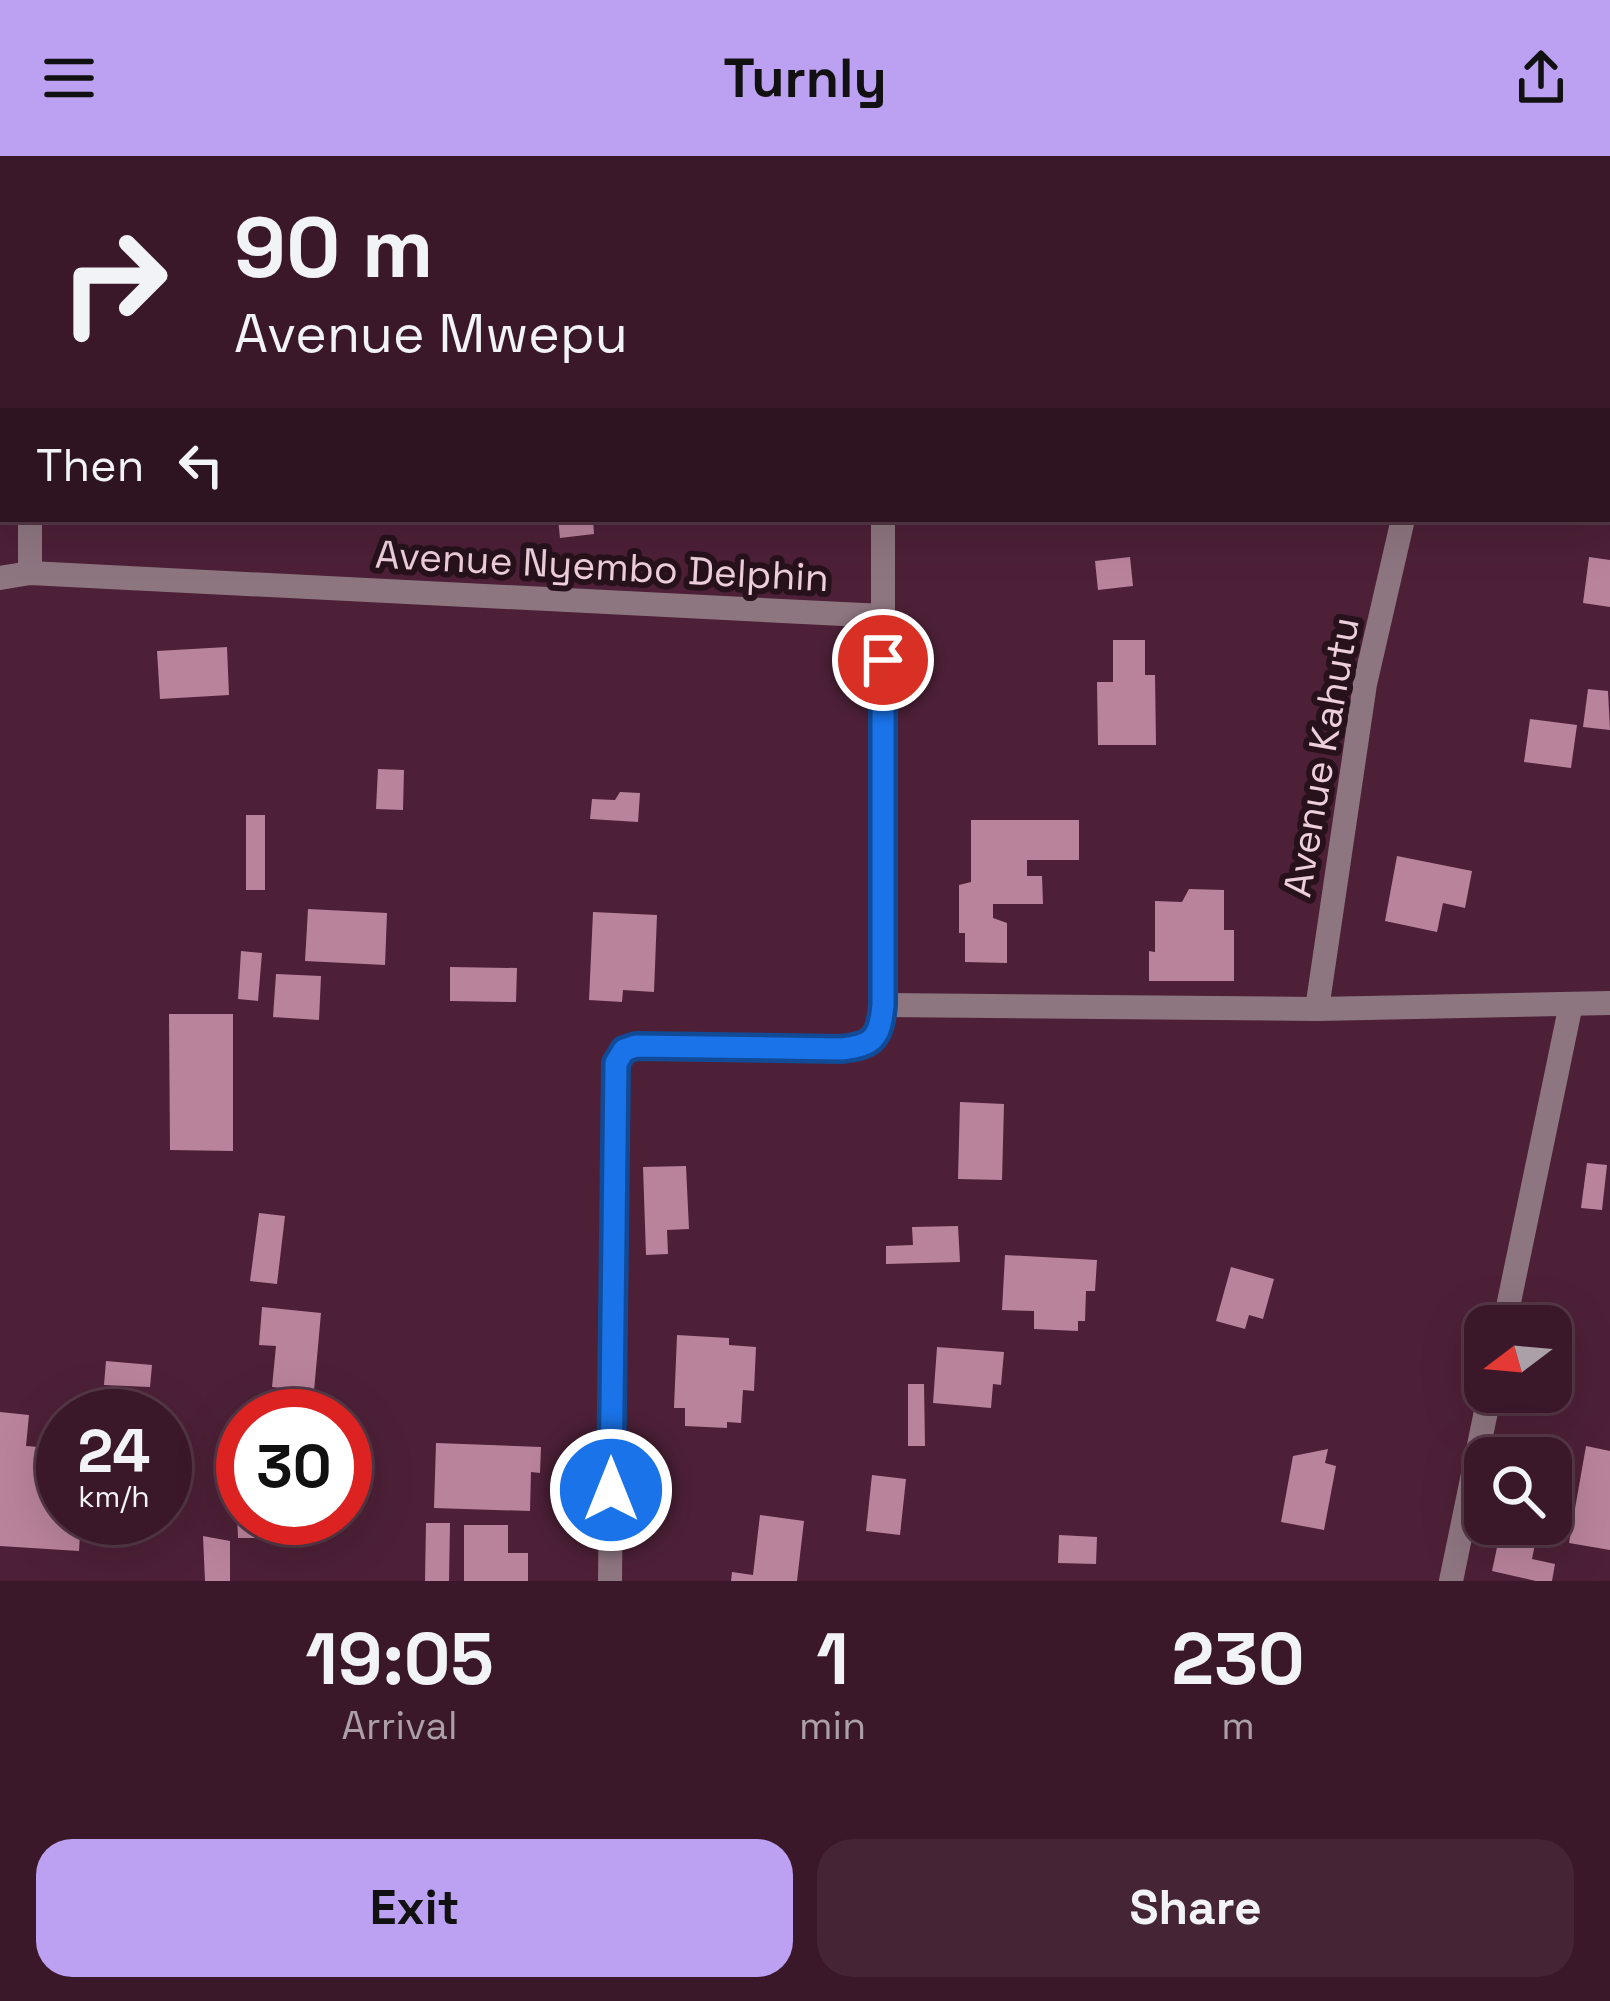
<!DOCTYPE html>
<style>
body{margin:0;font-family:"Space Grotesk",sans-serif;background:#452535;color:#f1f3f6;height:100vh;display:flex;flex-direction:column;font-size:45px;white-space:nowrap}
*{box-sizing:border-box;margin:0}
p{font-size:39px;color:#aba0a8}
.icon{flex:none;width:66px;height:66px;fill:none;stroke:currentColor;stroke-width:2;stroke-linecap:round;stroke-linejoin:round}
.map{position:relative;height:1425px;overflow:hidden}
.details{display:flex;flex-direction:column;background:#3a1829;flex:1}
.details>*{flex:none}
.guide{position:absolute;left:0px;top:0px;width:1611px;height:366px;box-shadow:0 12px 48px #0002,0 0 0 3px #543746;background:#3a1829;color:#f1f3f6;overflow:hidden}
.needle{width:78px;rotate:254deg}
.controls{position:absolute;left:1464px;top:1149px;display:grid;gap:24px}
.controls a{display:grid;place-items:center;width:108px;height:108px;border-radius:24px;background:#3a1829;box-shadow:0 12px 48px #0002,0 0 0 3px #543746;font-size:60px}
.speed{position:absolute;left:36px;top:1233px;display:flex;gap:24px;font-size:60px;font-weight:700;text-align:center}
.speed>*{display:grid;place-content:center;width:156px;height:156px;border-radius:50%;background:#3a1829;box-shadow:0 12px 48px #0002,0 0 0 3px #543746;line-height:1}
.speed small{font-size:30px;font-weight:400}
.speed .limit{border:18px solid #d22;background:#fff;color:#111}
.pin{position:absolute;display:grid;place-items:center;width:102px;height:102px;color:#fff;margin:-51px;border:6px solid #fff;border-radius:50%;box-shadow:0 3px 12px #0007}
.me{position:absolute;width:132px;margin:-66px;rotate:0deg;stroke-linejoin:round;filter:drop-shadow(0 0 9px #0008)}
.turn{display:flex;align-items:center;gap:42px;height:252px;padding:0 36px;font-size:54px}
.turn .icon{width:156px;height:156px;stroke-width:2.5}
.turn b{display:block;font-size:84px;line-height:102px}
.then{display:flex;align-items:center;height:114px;padding:0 36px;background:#0003;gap:24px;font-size:45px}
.eta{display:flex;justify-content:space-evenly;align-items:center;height:204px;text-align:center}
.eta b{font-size:72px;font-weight:800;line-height:84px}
.action{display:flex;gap:24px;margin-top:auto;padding:24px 36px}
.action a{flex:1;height:138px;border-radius:36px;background:#bca0f2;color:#111;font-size:48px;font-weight:800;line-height:138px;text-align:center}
.action a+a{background:#452535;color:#f1f3f6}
header{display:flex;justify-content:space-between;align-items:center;height:156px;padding:0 36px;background:#bca0f2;color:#111;font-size:54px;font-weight:800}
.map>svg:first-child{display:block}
</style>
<header><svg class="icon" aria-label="menu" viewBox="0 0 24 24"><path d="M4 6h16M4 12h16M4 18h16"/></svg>Turnly<svg class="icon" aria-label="share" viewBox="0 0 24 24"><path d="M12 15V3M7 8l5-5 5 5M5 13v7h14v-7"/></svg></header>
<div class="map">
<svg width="1610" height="1425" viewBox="0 0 1610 1425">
<rect width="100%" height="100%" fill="#4d2037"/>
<g fill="#b9839b">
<path d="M558,363h35l1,15 -34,4z"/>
<path d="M1130,401l3,29 -35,4 -3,-29z"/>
<path d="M1589,401l21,3v47l-27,-4z"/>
<path d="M1113,484h32v35h10l1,70h-58l-1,-63h16z"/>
<path d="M227,491l2,48 -69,4 -3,-48z"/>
<path d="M1588,533l20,2 2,39 -27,-3z"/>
<path d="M1530,563l47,6 -6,43 -47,-6z"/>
<path d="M378,613l26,1 -1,40 -27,-1z"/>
<path d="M620,636l20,1 -2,29 -48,-3 2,-20 23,1z"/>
<rect x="246" y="659" width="19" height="75"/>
<path d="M971,664h108v40h-52v16h15l1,28h-50v14l14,5v40l-42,-1v-29h-6v-48l12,-3z"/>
<path d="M1397,700l75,15 -7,37 -22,-5 -6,29 -52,-11z"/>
<path d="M1189,733l35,1v40h10v51h-85v-30l6,1v-51l27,1z"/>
<path d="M308,753l79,4 -2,52 -80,-4z"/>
<path d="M593,756l64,3 -3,77 -31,-2 -1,12 -33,-2z"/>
<path d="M241,795l21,2 -4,48 -20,-2z"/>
<path d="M450,811l67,1 -1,34 -66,-1z"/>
<path d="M276,818l45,2 -2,44 -46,-3z"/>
<path d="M169,858h64v137l-63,-1z"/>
<path d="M960,946l44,2 -2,76 -44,-1z"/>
<path d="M1587,1007l20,2 -5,45 -21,-2z"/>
<path d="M686,1010l3,63 -22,1 1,24 -22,1 -3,-88z"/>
<path d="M259,1057l26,3 -8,68 -27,-3z"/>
<path d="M958,1070l2,36 -74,2v-18l27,-1 -1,-18z"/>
<path d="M1005,1099l92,5 -2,31h-9l-1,30h-7v10l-44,-2v-18l-32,-1z"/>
<path d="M1231,1111l43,12 -11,40 -14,-4 -4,14 -29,-8z"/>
<path d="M262,1151l59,6 -7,78 -42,-4 4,-41 -17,-1z"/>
<path d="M677,1179l52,3v7l27,2 -2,44 -11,-1 -2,33 -14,-1v6l-42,-2v-18h-11z"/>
<path d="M937,1191l67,5 -3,33 -8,-1 -2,24 -58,-5z"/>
<path d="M106,1205l46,4 -2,22 -46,-2z"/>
<path d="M908,1228h16l1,62h-17z"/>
<path d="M0,1256l29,3 -3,31 13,1 8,-14 8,-2 8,-12v99h18l-2,33 -79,-5z"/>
<path d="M436,1287l105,4 -1,26 -9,-1 -1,39 -96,-3z"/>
<path d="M1586,1290l24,5v99l-41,-7z"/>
<path d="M1328,1293l-3,14 11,3 -12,64 -43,-8 12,-66z"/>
<path d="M235,1303l8,1v58h15l1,20h-21z"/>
<path d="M872,1319l34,4 -6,56 -34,-4z"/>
<path d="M760,1359l44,6 -7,60h-66l1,-9 21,3z"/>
<path d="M426,1367h24l-1,58h-24z"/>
<path d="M1502,1368h37l-7,35 23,5 -3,17h-16l-44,-10z"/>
<path d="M464,1369h44v28h20v28h-64z"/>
<path d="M1059,1379l38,2 -1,27 -38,-1z"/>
<path d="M203,1380l27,5v40h-25z"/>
</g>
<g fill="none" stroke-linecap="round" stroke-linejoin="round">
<g stroke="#8e7680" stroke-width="24">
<path d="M32,3v-3"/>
<path d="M885,3l1,-3"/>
<path d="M1495,3l1,-3"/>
<path d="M1608,356h2"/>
<path d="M30,417v-54"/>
<path d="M0,422l30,-5 853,43"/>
<path d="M883,849l434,4 293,-6"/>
<path d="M1317,853l48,-325 38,-165"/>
<path d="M1504,1170l67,-322"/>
<path d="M610,1425l5,-518 9,-13 12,-4 205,3c33,-3 39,-12 42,-44v-486"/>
<path d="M1451,1425l39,-189"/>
</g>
</g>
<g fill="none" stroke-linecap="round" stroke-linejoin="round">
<defs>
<path id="route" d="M611,1334l5,-427 8,-13 12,-4 205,3c33,-3 39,-12 42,-44v-345"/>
</defs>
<use href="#route" stroke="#114b97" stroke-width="30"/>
<use href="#route" stroke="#1a73e8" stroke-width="21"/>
</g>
<g text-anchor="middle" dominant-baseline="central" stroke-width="12" stroke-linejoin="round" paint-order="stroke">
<g font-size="39" fill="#edcfdb" stroke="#27121c">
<text transform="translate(602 410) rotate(3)">Avenue Nyembo Delphin</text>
<text transform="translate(1321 601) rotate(-80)">Avenue Kahutu</text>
</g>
</g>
</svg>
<div class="controls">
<a><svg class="needle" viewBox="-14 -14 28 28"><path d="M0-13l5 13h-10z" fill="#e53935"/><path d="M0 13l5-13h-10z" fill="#aba0a8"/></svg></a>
<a><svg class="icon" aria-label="search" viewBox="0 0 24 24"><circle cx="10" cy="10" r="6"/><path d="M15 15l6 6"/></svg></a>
</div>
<div class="speed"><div>24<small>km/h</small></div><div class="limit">30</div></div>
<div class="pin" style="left:883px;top:504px;background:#d93025"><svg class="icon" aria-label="arrive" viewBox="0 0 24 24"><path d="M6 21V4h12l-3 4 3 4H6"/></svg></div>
<svg class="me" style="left:611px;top:1334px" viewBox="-20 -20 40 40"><circle r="17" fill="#1a73e8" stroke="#fff" stroke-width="3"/><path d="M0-11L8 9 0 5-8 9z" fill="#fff"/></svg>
<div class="guide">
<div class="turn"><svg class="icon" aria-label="right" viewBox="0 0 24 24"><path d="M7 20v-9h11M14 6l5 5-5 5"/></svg><div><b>90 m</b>Avenue Mwepu</div></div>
<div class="then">Then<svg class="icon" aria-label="left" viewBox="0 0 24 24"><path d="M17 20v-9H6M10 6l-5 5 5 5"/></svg></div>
</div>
</div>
<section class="details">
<div class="eta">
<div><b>19:05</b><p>Arrival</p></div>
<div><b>1</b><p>min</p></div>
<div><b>230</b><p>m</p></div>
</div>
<div class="action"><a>Exit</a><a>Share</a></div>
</section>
